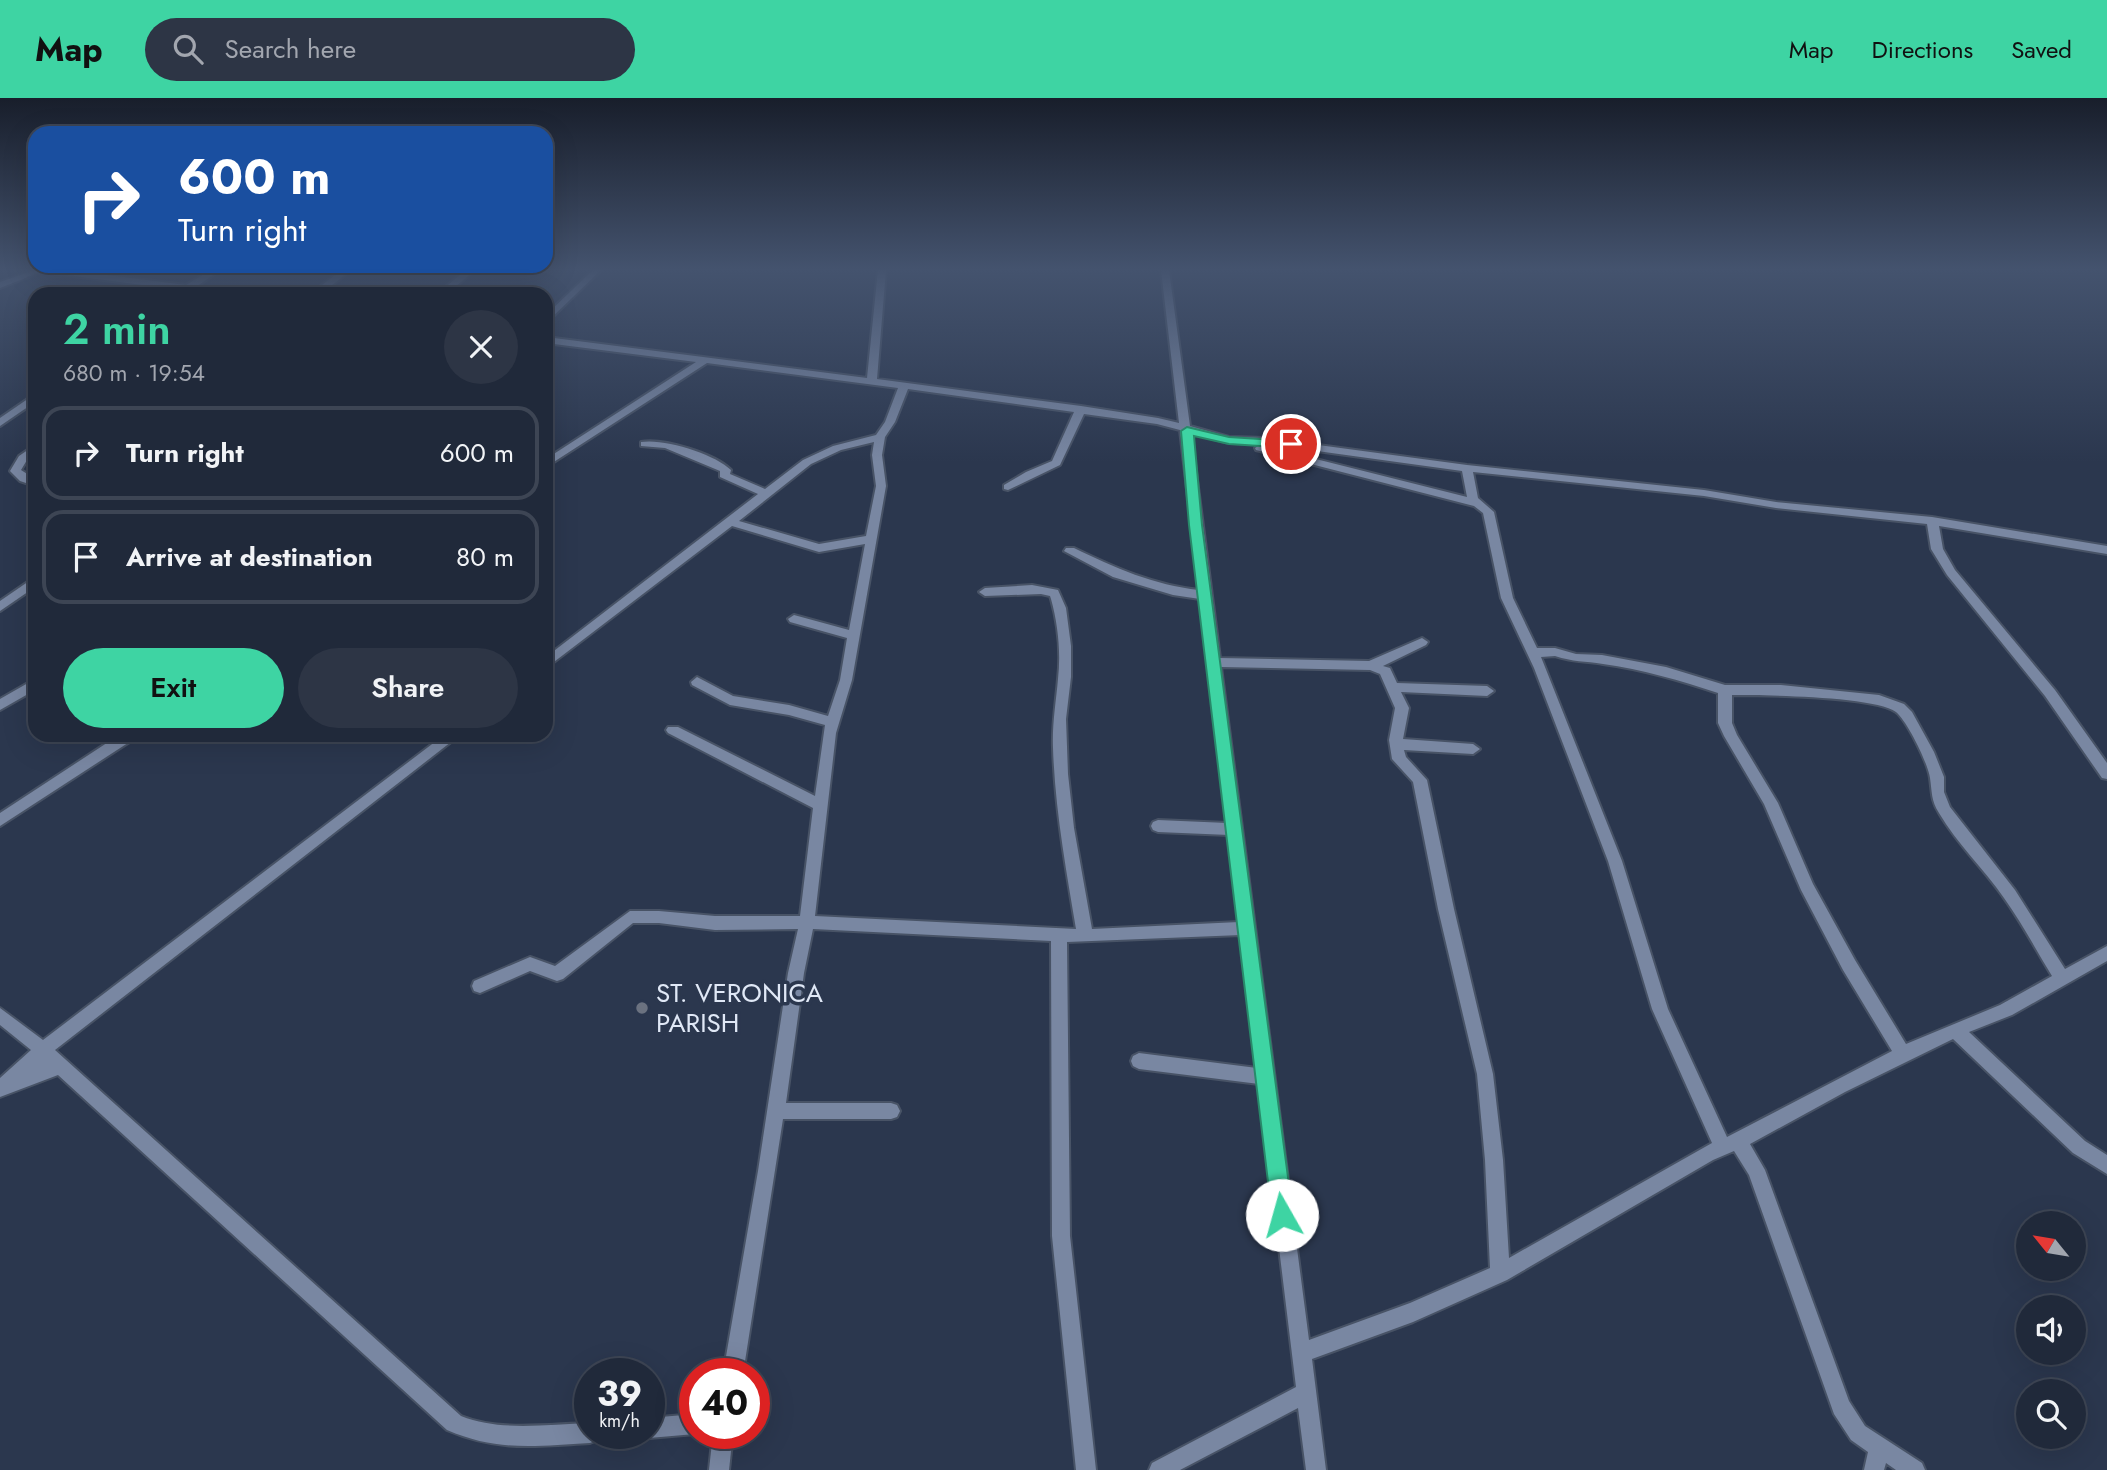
<!DOCTYPE html>
<meta charset="utf-8">
<style>
body{margin:0;font-family:Jost,sans-serif;background:#2d3545;color:#f1f3f6;height:100vh;display:flex;flex-direction:column;font-size:26px;white-space:nowrap}
*{box-sizing:border-box;margin:0}
p{font-size:23px;color:#a2a6af}
.icon{flex:none;width:38px;height:38px;fill:none;stroke:currentColor;stroke-width:2;stroke-linecap:round;stroke-linejoin:round}
.map{position:relative;flex:1;overflow:hidden}
.side{position:absolute;left:28px;top:189px;width:525px;height:455px;display:flex;flex-direction:column;background:#20293a;border-radius:21px;box-shadow:0 7px 28px #0002,0 0 0 2px #3d4554}
.side>*{flex:none}
.hud{position:absolute;left:28px;top:28px;width:525px;height:147px;border-radius:21px;box-shadow:0 7px 28px #0002,0 0 0 2px #3d4554;background:#1a4fa0;color:#fff;overflow:hidden}
.needle{width:46px;rotate:300deg}
.fabs{position:absolute;left:2016px;top:1113px;display:grid;gap:14px}
.fabs a{display:grid;place-items:center;width:70px;height:70px;border-radius:50%;background:#20293a;box-shadow:0 7px 28px #0002,0 0 0 2px #3d4554;font-size:35px}
.speed{position:absolute;left:574px;top:1260px;display:flex;gap:14px;font-size:35px;font-weight:700;text-align:center}
.speed>*{display:grid;place-content:center;width:91px;height:91px;border-radius:50%;background:#20293a;box-shadow:0 7px 28px #0002,0 0 0 2px #3d4554;line-height:1}
.speed small{font-size:18px;font-weight:400}
.speed .limit{border:10px solid #d22;background:#fff;color:#111}
.pin{position:absolute;display:grid;place-items:center;width:60px;height:60px;color:#fff;margin:-30px;border:4px solid #fff;border-radius:50%;box-shadow:0 2px 7px #0007}
.me{position:absolute;width:77px;margin:-38px;rotate:353deg;stroke-linejoin:round;filter:drop-shadow(0 0 5px #0008)}
.turn{display:flex;align-items:center;gap:24px;height:147px;padding:0 35px;font-size:32px}
.turn .icon{width:91px;height:91px;stroke-width:2.5}
.turn b{display:block;font-size:49px;line-height:60px}
.round{display:grid;place-items:center;flex:none;width:74px;height:74px;border-radius:37px;background:#2d3545}
.headline{display:flex;align-items:center;justify-content:space-between;height:119px;padding:0 35px}
h1{font-size:42px;font-weight:600;line-height:52px;color:#3ed4a3}
.action{display:flex;gap:14px;margin-top:auto;padding:14px 35px}
.action a{flex:1;height:80px;border-radius:42px;background:#3ed4a3;color:#111;font-size:28px;font-weight:600;line-height:80px;text-align:center}
.action a+a{background:#2d3545;color:#f1f3f6}
ul{padding:0;list-style:none}
li{display:flex;align-items:center;gap:21px;height:94px;margin:0 14px 10px;padding:0 21px;border:4px solid #3d4554;border-radius:21px}
li div{flex:1}
li b{display:block;font-size:26px}
li em{font-style:normal}
header{display:flex;align-items:center;gap:42px;box-sizing:border-box;height:98px;padding:0 35px;background:#3ed4a3;color:#111}
header strong{font-size:33px}
nav{display:flex;gap:38px;margin-inline-start:auto;font-size:24px}
.search{width:490px;height:63px;background:#2d3545;display:flex;align-items:center;gap:18px;box-sizing:border-box;padding:0 24px;border-radius:38px;color:#a2a6af;font-size:26px}
.map>svg:first-child{display:block}
</style>
<header>
<strong>Map</strong>
<div class="search"><svg class="icon" aria-label="search" viewBox="0 0 24 24"><circle cx="10" cy="10" r="6"/><path d="M15 15l6 6"/></svg>Search here</div>
<nav><a>Map</a><a>Directions</a><a>Saved</a></nav>
</header>
<div class="map">
<svg width="2107" height="1372" viewBox="0 0 2107 1372">
<rect width="100%" height="100%" fill="#2b374e"/>
<g fill="none" stroke-linecap="round" stroke-linejoin="round">
<defs>
<g id="minor">
<path d="M35,172h11l-46,18v-6z"/>
<path d="M47,172h20l119,15 25,-15h9l-24,17 35,4 5,3h-25l-160,-21z"/>
<path d="M342,172h9l-30,24h-11z"/>
<path d="M466,172h9l-28,24h-10z"/>
<path d="M593,172h8l-55,53v-8z"/>
<path d="M878,172h8l-9,109 204,27 77,12 21,5 -18,-153h8l21,156 39,11 37,1 201,27 237,25 72,12 156,15 175,29v8l-168,-28 4,23 12,21 100,120 52,73v16l-5,-1 -57,-82 -98,-121 -16,-26 -4,-25 -151,-16 -72,-12 -231,-24 5,26 16,14 19,86 24,50h18l21,6 26,1 64,12 59,18h56l98,10 25,9 8,8 22,40 10,25v15l6,15 65,83 50,79 42,-23v15l-95,54 -43,17 116,109 22,14v19l-34,-21 -120,-114 -108,53 -95,52 15,26 84,231 16,25 57,37 3,7h-29l-10,-7 -2,7h-20l4,-18 -17,-12 -17,-26 -85,-239 -15,-24 -21,9 -206,120 -94,42 -101,37 14,111h-20l-8,-62 -118,62h-31l3,-7 144,-76 -37,-303 -120,-15 -6,-3 -2,-5 2,-5 6,-3 118,15 -16,-133 -174,7 3,294 26,234h-20l-24,-234 -1,-295 -238,-12 -9,44 -18,130h105l6,2 3,6 -3,6 -6,2h-108l-40,255h-20l35,-203 30,-198 10,-44 -83,1 -56,-7h-26l-70,56 -6,2 -27,-10 -50,22 -6,-2 -2,-5 2,-5 56,-24 25,9 75,-55h29l56,5h85l13,-108 -145,-75 -2,-3 2,-3h10l137,69 10,-71 -36,-10 -59,-10 -38,-20 -1,-3 6,-5 36,19 56,9 39,11 12,-36 7,-42 -57,-16 -2,-3 6,-4 55,15 16,-86 -46,8 -87,-26 -186,142v-11l212,-163 -38,-17v-6l-55,-23 -24,-2v-4c23,-4 74,12 90,28l-1,4 35,15 38,-29 30,-14 43,-11 9,-13 13,-34 -191,-25 -161,104v-8l150,-97 -150,-19v-6l321,41zM908,291l166,23 -22,49 -26,11 -22,13v4l4,1 52,-25 24,-51 73,10 23,6 19,160c-45,-5 -84,-22 -125,-42h-8l-2,3 49,26 60,18 27,4 27,224 -69,-3 -5,2 -2,4 2,4 5,2 71,3 10,87 -147,7 -18,-101 -6,-54 -2,-55 5,-42v-31l-5,-38 -8,-18 -26,-5 -47,3 -6,4 6,4 56,-2 9,2 1,3c7,25 10,54 7,80 -2,23 -6,45 -5,69 2,61 13,121 23,181l-261,-13 21,-183 16,-53 34,-194 -4,-31 3,-18 10,-15zM1191,335l38,10 37,1 196,27 5,26 -207,-52 -5,3 1,2 218,56 9,7 18,85 33,70 74,193 44,148 60,134 -203,115 -6,-98 -10,-86 -39,-165 -27,-129 -21,-23 -2,-7 69,4 7,-5 -7,-5 -70,-5 6,-31 -8,-16 86,4 7,-5 -7,-5 -90,-3 -7,-15 -7,-2 43,-21 2,-3 -6,-4 -53,23 -149,-3zM874,344l-2,13 4,31 -10,50 -47,8 -80,-23 72,-57 30,-14zM1555,558c18,6 30,5 48,8 39,5 78,17 115,29v30l6,13 40,68 37,86 42,80 49,81 -165,86 -59,-128 -46,-148 -81,-204zM1221,569l149,3 10,4 15,34 -6,32 3,19 21,23 25,127 39,165 8,86 5,108 -80,35 -101,37zM1732,597c29,0 143,1 164,17 11,9 32,51 34,66 2,13 1,23 9,35 18,31 45,56 65,85 18,25 32,52 48,78l-52,29 -94,39 -51,-84 -42,-76 -35,-81 -41,-68 -5,-12z"/>
<path d="M35,296v8l-35,24v-8z"/>
<path d="M35,347v8l-8,7 -6,10 14,9v7l-15,-5 -10,-10 9,-15z"/>
<path d="M35,479v10l-35,24v-10z"/>
<path d="M35,581v11l-35,20v-11z"/>
<path d="M119,637h17l-2,4 -134,87v-13z"/>
<path d="M444,637h16l-405,315 406,366c40,16 87,8 129,7v10h10l-3,7 -7,3c-54,3 -92,9 -143,-13l-389,-355 -58,22v-19l31,-28 -31,-25v-17l43,32z"/>
<path d="M695,1316v19h2l-2,1 -46,4 -8,-5h8v-15z"/>
<path d="M713,1335h20l-4,37h-20z"/>
</g>
</defs>
<use href="#minor" stroke="#485366" stroke-width="4"/>
<use href="#minor" fill="#7987a2" fill-rule="evenodd"/>
</g>
<linearGradient id="sky" x2="0" y2="1"><stop stop-color="#181e2b"/><stop offset="0.47" stop-color="#44536e"/><stop offset="1" stop-color="#44536e" stop-opacity="0"/></linearGradient>
<rect width="2107" height="364" fill="url(#sky)"/>
<path fill="#3ed4a3" stroke="#288a6a" stroke-width="2" d="M1187,329l42,10 62,4 6,3 -6,4 -62,-4 -35,-8 8,89 91,690 -3,8 -8,3 -7,-3 -3,-8 -83,-690 -8,-94z"/>
<circle fill="#6b7280" stroke="#2b374e" stroke-width="2.5" cx="642" cy="910" r="7"/>
<g text-anchor="middle" dominant-baseline="central" stroke-width="7" stroke-linejoin="round" paint-order="stroke">
<g font-size="26" fill="#e0e8f6" stroke="#2b374e" text-anchor="start">
<text x="656" y="895">ST. VERONICA<tspan x="656" dy="30">PARISH</tspan></text>
</g>
</g>
</svg>
<div class="fabs">
<a><svg class="needle" viewBox="-14 -14 28 28"><path d="M0-13l5 13h-10z" fill="#e53935"/><path d="M0 13l5-13h-10z" fill="#a2a6af"/></svg></a>
<a><svg class="icon" aria-label="sound" viewBox="0 0 24 24"><path d="M4 9h4l5-4v14l-5-4H4zM17 9q2 3 0 6"/></svg></a>
<a><svg class="icon" aria-label="search" viewBox="0 0 24 24"><circle cx="10" cy="10" r="6"/><path d="M15 15l6 6"/></svg></a>
</div>
<div class="speed"><div>39<small>km/h</small></div><div class="limit">40</div></div>
<div class="pin" style="left:1291px;top:346px;background:#d93025"><svg class="icon" aria-label="arrive" viewBox="0 0 24 24"><path d="M6 21V4h12l-3 4 3 4H6"/></svg></div>
<svg class="me" style="left:1282px;top:1117px" viewBox="-20 -20 40 40"><circle r="19" fill="#fff"/><path d="M0-13L10 11 0 6-10 11z" fill="#3ed4a3"/></svg>
<div class="hud">
<div class="turn"><svg class="icon" aria-label="right" viewBox="0 0 24 24"><path d="M7 20v-9h11M14 6l5 5-5 5"/></svg><div><b>600 m</b>Turn right</div></div>
</div>
<section class="side">
<div class="headline"><div><h1>2 min</h1><p>680 m · 19:54</p></div><a class="round"><svg class="icon" aria-label="close" viewBox="0 0 24 24"><path d="M6 6l12 12M18 6L6 18"/></svg></a></div>
<ul>
<li><svg class="icon" aria-label="right" viewBox="0 0 24 24"><path d="M7 20v-9h11M14 6l5 5-5 5"/></svg><div><b>Turn right</b></div><em>600 m</em></li>
<li><svg class="icon" aria-label="arrive" viewBox="0 0 24 24"><path d="M6 21V4h12l-3 4 3 4H6"/></svg><div><b>Arrive at destination</b></div><em>80 m</em></li>
</ul>
<div class="action"><a>Exit</a><a>Share</a></div>
</section>
</div>
